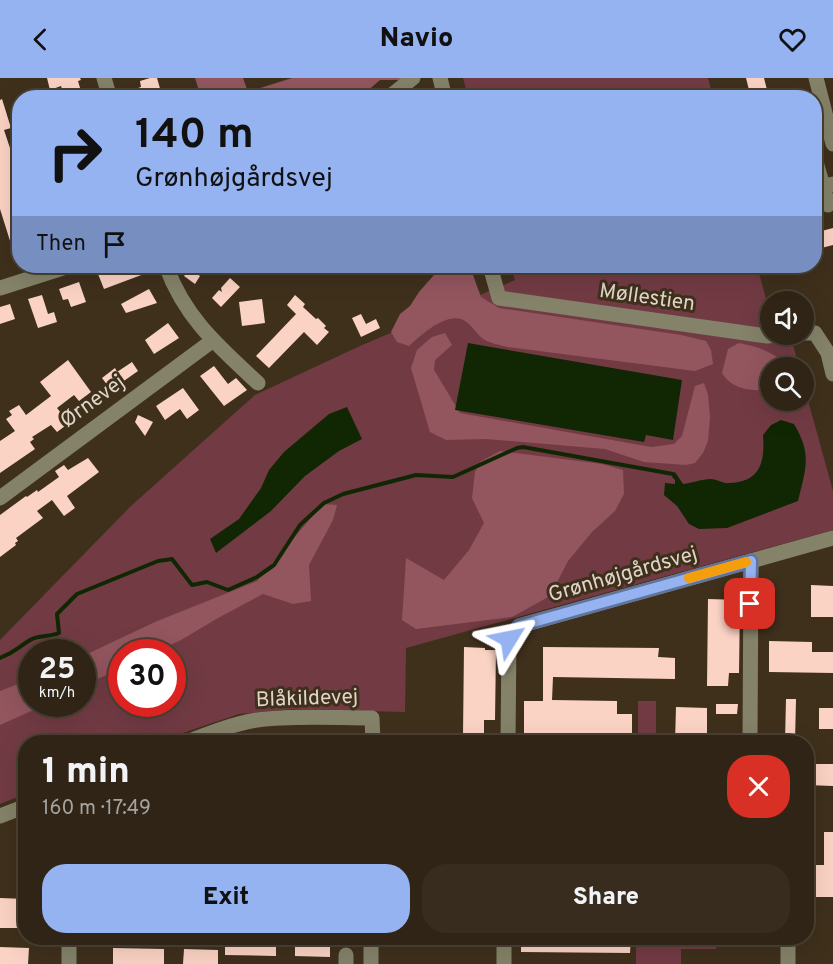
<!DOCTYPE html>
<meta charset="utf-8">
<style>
body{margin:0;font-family:Overpass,sans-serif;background:#372c1e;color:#f1f3f6;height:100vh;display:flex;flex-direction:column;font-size:22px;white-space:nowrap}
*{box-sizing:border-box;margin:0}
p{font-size:20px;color:#a7a4a0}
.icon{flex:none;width:33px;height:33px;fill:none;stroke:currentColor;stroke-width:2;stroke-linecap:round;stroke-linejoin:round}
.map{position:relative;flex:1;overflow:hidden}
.details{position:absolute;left:18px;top:657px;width:796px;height:210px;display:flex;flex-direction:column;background:#2f2415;border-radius:24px;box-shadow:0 6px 24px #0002,0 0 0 2px #4a4134}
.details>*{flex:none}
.top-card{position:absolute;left:12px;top:12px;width:810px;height:183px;border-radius:24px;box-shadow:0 6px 24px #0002,0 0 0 2px #4a4134;background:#95b2f1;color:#111;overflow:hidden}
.controls{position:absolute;left:760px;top:213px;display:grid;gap:12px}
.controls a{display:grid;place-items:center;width:54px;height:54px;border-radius:50%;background:#2f2415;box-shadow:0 6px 24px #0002,0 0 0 2px #4a4134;font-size:30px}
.speed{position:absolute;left:18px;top:561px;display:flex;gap:12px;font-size:30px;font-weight:700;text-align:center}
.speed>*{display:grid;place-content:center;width:78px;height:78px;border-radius:50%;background:#2f2415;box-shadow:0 6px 24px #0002,0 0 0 2px #4a4134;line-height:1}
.speed small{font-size:15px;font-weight:400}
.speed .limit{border:9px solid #d22;background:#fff;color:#111}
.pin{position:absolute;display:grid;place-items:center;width:51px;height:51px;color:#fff;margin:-26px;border-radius:12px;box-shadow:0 3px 9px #0006}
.me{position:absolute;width:66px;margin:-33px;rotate:55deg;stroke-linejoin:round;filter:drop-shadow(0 0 4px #0008)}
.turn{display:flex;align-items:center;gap:21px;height:126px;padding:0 24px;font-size:27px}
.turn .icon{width:78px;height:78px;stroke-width:2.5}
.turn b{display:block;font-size:42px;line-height:51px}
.then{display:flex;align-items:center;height:57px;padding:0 24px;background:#0003;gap:12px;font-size:22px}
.round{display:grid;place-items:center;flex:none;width:63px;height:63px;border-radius:24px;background:#372c1e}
.head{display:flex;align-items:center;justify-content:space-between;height:102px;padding:0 24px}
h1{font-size:36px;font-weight:800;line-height:45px}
.primary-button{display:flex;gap:12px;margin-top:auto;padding:12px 24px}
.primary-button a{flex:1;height:69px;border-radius:24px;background:#95b2f1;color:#111;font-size:24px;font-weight:800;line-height:69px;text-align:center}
.primary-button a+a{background:#372c1e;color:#f1f3f6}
header{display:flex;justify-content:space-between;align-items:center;height:78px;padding:0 24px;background:#95b2f1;color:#111;font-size:27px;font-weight:800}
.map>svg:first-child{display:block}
</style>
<header><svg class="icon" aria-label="back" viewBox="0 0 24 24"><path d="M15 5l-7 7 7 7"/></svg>Navio<svg class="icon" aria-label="heart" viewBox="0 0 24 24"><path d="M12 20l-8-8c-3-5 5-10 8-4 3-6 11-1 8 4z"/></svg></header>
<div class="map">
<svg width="833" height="886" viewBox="0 0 833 886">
<rect width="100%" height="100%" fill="#3f301c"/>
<g fill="#723b44" fill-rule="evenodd">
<path d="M463,0h245l5,19h-245z"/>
<path d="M511,188h246l14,51v17l13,1 9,10 6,22 -28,1v32h33v-14l29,105v39l-427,118 -1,64 -113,-3 -53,5 -83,28h-130l-1,52 -25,10v-164l131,-134 124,-111 105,-49 155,-66zM32,574h50v52h-50zM122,574h50v52h-50z"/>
<rect x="638" y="623" width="18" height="41"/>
<path d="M636,860h80v11h-35v15h-45z"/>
</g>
<g fill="#93565f">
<path d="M195,0h48l5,14 44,-14h113l-2,2h-23l-21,18 -158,-1z"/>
<path d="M450,188h12l11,9 8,22 18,11 182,27 25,6 5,9 2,14 -18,7 -187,-24c-8,-2 -20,-4 -26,-9 -7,-6 -12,-16 -21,-19 -17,-5 -40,16 -52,27l-12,-4 -6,-10 9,-18 10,-8 9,-14 22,-25z"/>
<path d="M445,255l7,12 -17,15 -1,10 26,43 191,34 23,-3 8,-8 13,-50 9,-3 4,12 2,22 -2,24 -5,12 -8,10 -9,2 -42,-3 -39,-13 -119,-10 -40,1 -16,-8 -19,-64 6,-18 15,-13z"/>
<path d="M739,265c20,4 36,9 49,24l-17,1v23c-19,-1 -38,0 -49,-18l6,-24z"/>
<path d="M500,373l102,13 21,6 1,24 -9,17 -23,21 -24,29 -18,35 -38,21 -96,12 -14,-9 4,-62 38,22 25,-30 15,-27 -12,-25 3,-26 5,-10z"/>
<path d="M323,426l14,1 -4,15 -24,45 2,36 -18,3 -30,-10 -45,24 -37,22 -26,12h-33l-1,16 -38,18v-30l72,-34 102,-41z"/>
<path d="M31,601l1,25h15l-47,21v-34z"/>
</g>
<g fill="#112703">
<path d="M468,265l214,37 -9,60 -27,-5 -2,7 -189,-32z"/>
<path d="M347,329l15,32 -23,12 -34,25 -34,35 -55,42 -6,-14 29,-20 22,-31 8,-18 15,-18 45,-38z"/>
<path d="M781,342l13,4c18,30 12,44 4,77l-71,27 -28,1 -10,-5 -12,-18 -13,-11 1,-12 10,1v-4l-3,-3 3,-5 8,12c9,-1 19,-5 28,-5 6,0 12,5 18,4 32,-1 36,-22 34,-48l8,-10z"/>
</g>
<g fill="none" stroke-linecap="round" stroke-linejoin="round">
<path stroke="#112703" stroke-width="4" d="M0,580c16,-6 17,-10 30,-18 8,-5 20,-3 29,-7l-2,-19 20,-20 81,-33 14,-2 20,26 15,-3 21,8 29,-13 17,-12 26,-40 24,-22 19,-9 73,-19 37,2 64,-29 6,-1 150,27"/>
</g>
<g fill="#fbd3c4">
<path d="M47,0h33l1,2 -3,1 5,17h-18l-4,-12 -11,4z"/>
<path d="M150,0h7l4,14 -23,6 -3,-9 6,-2 -1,-6z"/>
<path d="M746,0h18l3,12 -17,4z"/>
<path d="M2,21l9,29 -7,2 16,48v85h-3l-17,-54v-109z"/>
<path d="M833,150v17l-19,5v-17z"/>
<path d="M119,188h21l4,8 -40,15 -6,-15z"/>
<path d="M189,191l11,7 -5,8 -11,-8z"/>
<path d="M230,200l10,9 -19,20 -9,-9 7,-8 3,2 -1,-4z"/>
<path d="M79,204l7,20 -15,5 -3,-8 -5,1 -4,-11z"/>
<path d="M149,211l8,14 -31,10 -5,-9z"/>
<path d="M42,217l6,19 6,-2 3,10 -19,6 -10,-29z"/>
<path d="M295,217l10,9 -2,3 13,12 2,-1 8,8 -2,2 5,4 -12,13 -13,-13 -35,36 -13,-12 40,-42 -9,-9z"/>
<path d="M262,221l3,24 -23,3 -3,-24z"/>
<path d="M10,226l5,15 -15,5v-17z"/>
<path d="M361,236l5,10 10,-5 4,9 -19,9 -9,-19z"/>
<path d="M168,245l11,15 -25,16 -9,-14z"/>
<path d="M68,282l23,32 -12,9 -5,-6 -17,13 12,15 -12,9 -6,-7 -19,12 2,2 -4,3 5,7 -35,24v-32l15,-10 -9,-12 6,-4 -3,-4 10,-6 7,10 25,-19 -11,-14z"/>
<path d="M132,284l6,9 -27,19 -9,-12 13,-10 2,4z"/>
<path d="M214,288l14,18 8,-6 11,12 -23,16 -24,-30z"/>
<path d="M183,310l16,22 -12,9 -7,-10 -15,11 -9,-14z"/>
<path d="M138,337l15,7 -8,14 -10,-14z"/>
<path d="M88,380l11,14 -32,24 8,12 -11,8 -12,-16 -15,11 6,7 -27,20 2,3 -3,2 1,2 -16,12v-42l26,-19 1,1 10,-7 1,2 21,-15 -4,-6 9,-6 4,5z"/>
<path d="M811,507l22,1v31h-22z"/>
<path d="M708,521l32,1 -1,73h-10l-1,13h-21z"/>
<path d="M769,563l43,1v10h21v21l-64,-1z"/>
<path d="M464,569l21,1v2h11l-1,70h-11v15h-21z"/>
<path d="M543,569l116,1 -1,9 17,1v21l-122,-2 -1,23 65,1v13h15v21l-108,-1v-33h19z"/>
<path d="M786,621h10l-1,43h-10z"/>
<path d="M716,626h22l-1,10h-21z"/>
<path d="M676,629l31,1v30h-10v4h-22z"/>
<rect x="819" y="630" width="14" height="21"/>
<path d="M807,686h26v22l-26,-1z"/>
<path d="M824,754h9v65h-24v-32h15z"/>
<path d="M0,820l26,1v29h-26z"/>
<path d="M225,860h51v18l-51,-1z"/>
<path d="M295,860l35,1v18l-35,-1z"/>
<path d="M443,860h39v9l-39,-1z"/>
<path d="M521,860h110l-1,15 -109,-1z"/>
<path d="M0,869l29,1 -1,16h-28z"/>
<path d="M113,870l51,1v15h-51z"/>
<path d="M184,871l34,1v14h-35z"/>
</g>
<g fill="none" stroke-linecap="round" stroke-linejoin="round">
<g stroke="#848369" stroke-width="15">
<path d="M104,0l6,20"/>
<path d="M440,0l5,20"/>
<path d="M816,0l17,66"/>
<path d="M388,20l25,-20"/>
<path d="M815,81l8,27 10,-2"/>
<path d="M823,108l5,19"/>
<path d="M166,188c19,52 52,80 92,117"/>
<path d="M490,188l9,32 268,38 22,-2"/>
<path d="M0,210l69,-22"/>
<path d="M804,255h11l13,20 5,21"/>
<path d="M0,420l212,-157"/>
<path d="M187,664c23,-9 46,-18 70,-22 38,-5 77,-2 115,-2l1,24"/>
<path d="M508,664l1,-103 10,-13 314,-88"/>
<path d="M750,664l1,-181"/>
<path d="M0,738l26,-10"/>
<path d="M69,886v-26"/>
<path d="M346,886v-9"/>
<path d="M371,886v-26"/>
<path d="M504,886v-26"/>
<path d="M788,886v-26"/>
</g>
</g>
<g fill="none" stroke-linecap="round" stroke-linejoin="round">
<defs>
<path id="route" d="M509,561l10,-13 232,-65 -1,43"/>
</defs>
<use href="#route" stroke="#61749d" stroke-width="15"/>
<use href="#route" stroke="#95b2f1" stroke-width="10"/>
<path stroke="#f59e0b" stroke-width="10" d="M689,500l57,-16"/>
</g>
<g text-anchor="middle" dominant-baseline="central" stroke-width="6" stroke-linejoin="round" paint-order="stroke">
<g font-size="21" fill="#dfd5c9" stroke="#3f301c">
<text transform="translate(647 220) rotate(8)">Møllestien</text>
<text transform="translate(93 324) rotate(-36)">Ørnevej</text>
<text transform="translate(623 497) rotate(-16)">Grønhøjgårdsvej</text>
<text transform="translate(307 621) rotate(-2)">Blåkildevej</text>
</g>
</g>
</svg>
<div class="controls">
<a><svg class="icon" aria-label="sound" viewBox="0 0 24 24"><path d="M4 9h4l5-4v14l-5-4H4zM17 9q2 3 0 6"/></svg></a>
<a><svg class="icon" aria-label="search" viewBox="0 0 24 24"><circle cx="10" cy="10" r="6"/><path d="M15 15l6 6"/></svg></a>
</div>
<div class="speed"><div>25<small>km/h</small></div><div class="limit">30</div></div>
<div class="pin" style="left:750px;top:526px;background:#d93025"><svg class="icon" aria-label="arrive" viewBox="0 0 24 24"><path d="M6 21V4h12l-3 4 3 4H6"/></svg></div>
<svg class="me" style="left:509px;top:561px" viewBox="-20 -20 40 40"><path d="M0-17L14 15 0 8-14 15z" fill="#95b2f1" stroke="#fff" stroke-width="4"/></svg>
<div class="top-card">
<div class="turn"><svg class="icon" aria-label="right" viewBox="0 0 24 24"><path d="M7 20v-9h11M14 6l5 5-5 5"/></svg><div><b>140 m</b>Grønhøjgårdsvej</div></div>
<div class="then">Then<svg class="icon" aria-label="arrive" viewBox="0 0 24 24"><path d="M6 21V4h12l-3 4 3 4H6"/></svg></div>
</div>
<section class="details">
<div class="head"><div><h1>1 min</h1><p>160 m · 17:49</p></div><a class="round" style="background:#d93025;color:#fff"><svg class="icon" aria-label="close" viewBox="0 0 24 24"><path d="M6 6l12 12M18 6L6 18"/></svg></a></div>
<div class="primary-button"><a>Exit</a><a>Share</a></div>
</section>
</div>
